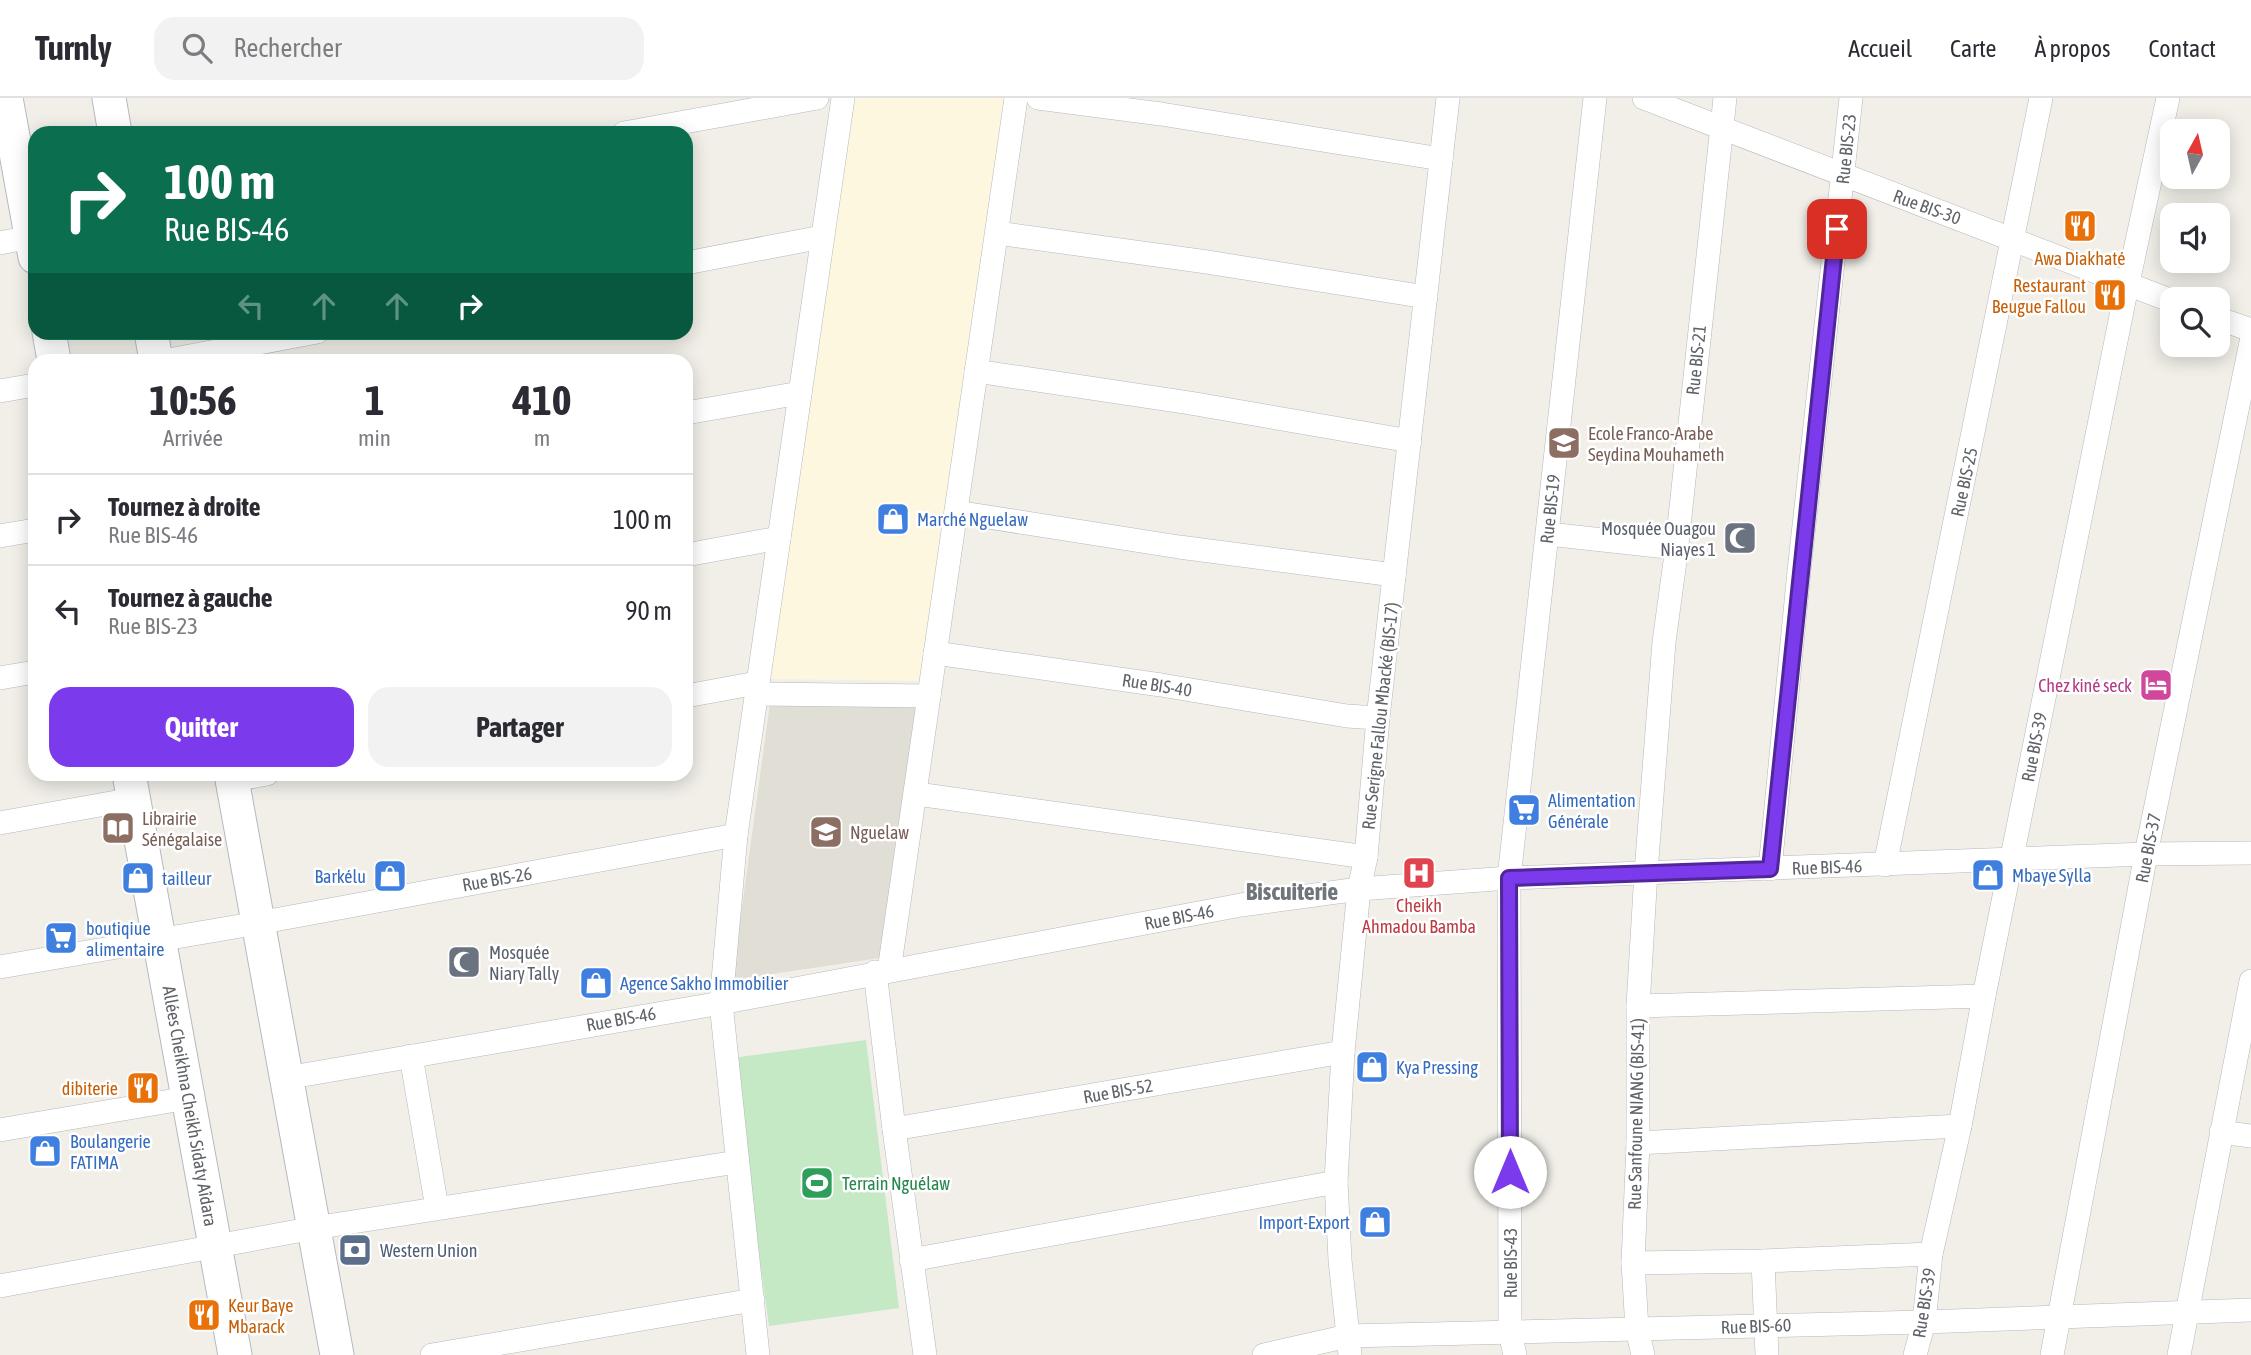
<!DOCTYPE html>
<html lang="fr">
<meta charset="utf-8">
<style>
body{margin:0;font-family:"Asap Condensed",sans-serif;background:#f2f2f3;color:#2b2b33;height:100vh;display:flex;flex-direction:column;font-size:26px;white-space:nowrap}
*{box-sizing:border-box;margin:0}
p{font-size:23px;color:#7c7c81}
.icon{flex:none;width:38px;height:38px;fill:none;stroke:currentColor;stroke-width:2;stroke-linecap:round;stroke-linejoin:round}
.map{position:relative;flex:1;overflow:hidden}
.panel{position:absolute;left:28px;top:256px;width:665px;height:427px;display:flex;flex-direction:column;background:#fff;border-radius:21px;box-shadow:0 4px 18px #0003}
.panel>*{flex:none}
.guide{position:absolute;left:28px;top:28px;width:665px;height:214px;border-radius:21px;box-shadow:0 4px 18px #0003;background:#0b6e4f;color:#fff;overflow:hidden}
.needle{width:46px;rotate:8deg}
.controls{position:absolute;left:2160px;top:21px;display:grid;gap:14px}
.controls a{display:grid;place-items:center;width:70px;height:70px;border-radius:14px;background:#fff;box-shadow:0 4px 18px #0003;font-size:35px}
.pin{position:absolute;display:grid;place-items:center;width:60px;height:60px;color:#fff;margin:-30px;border-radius:14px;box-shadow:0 4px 10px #0006}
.me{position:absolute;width:77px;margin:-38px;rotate:0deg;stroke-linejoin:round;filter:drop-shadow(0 0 5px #0008)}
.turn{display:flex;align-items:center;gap:24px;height:147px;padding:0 21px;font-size:32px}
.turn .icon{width:91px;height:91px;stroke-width:2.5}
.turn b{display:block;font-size:49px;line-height:60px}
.lanes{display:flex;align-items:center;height:66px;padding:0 21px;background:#0003;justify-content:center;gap:35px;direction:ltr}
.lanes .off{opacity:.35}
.eta{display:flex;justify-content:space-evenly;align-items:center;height:119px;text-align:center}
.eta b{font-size:42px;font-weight:700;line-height:49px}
.primary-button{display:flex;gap:14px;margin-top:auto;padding:14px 21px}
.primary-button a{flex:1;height:80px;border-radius:21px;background:#7c3aed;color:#fff;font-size:28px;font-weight:700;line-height:80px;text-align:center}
.primary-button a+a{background:#f2f2f3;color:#2b2b33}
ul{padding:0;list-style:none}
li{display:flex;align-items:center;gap:21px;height:91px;padding:0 21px;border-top:2px solid #e1e1e2}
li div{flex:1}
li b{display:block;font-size:26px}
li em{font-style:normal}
header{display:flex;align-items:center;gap:42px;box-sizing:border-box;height:98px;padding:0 35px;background:#fff;border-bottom:2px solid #e1e1e2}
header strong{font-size:33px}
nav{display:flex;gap:38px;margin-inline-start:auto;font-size:24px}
.search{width:490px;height:63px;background:#f2f2f3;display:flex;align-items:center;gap:18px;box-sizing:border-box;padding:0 24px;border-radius:21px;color:#7c7c81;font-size:26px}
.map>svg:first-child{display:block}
</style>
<header>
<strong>Turnly</strong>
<div class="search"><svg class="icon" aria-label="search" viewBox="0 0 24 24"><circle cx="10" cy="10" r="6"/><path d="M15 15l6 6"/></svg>Rechercher</div>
<nav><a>Accueil</a><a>Carte</a><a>À propos</a><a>Contact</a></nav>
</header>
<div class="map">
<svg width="2251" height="1257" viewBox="0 0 2251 1257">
<rect width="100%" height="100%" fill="#f1efe8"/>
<path fill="#fef7e0" d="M855,0h150l-80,583 -156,-2z"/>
<path fill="#e1ded6" d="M770,605l149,2 -39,253 -148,22z"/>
<path fill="#c5e8c5" d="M866,942l33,268 -130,18 -37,-268z"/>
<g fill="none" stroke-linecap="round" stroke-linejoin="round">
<defs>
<g id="minor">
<path d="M1038,0l123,16 280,45"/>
<path d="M1644,0l528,203"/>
<path d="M624,35l193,-35"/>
<path d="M997,135l210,29 219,35"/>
<path d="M0,145l31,-6"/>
<path d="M686,165l136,-26"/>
<path d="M2217,220l34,12"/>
<path d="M169,262l148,-28"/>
<path d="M976,273l214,32 220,38"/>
<path d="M0,293l35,-6"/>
<path d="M686,315l114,-20"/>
<path d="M956,414l223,35 215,28"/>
<path d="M1548,436l128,14"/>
<path d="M0,438l35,-6"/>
<path d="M686,457l93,-17"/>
<path d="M935,555l226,32 186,31 31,2"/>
<path d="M0,580l35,-6"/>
<path d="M756,596l173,2"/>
<path d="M686,598l71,-13"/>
<path d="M233,682l34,-6"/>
<path d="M917,696l449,63"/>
<path d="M0,725l133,-24"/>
<path d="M1885,767l156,-767"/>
<path d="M1770,771l29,-298 52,-473"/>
<path d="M0,869l258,-44 478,-88"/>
<path d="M889,873l127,-873"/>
<path d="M875,874l19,157 31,226"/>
<path d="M1638,908l346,-10"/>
<path d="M411,958l26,152"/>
<path d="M286,980l435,-75 520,-98 118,-16 150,-11 637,-24 105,-1"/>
<path d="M894,1031l449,-77"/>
<path d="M0,1032l188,-32"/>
<path d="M2221,1034l30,4"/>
<path d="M1638,1045l322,-17"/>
<path d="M911,1162l425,-78"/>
<path d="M1763,1163l4,94"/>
<path d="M1633,1165l130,-2 168,-7"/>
<path d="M0,1188l314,-58 423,-66"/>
<path d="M432,1257l321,-55"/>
<path d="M758,1257l-37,-352 15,-168 107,-737"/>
<path d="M1264,1257l84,-19 576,-14 327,-12"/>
<path d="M1350,1257l-10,-95 -4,-78 7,-130 16,-163 7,-32 12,-139 70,-620"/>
<path d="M1515,1257l-5,-22 -1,-455 86,-780"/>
<path d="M1643,1257l-6,-26 -4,-66 5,-120v-137l8,-134 18,-230 12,-88 49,-456"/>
<path d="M1915,1257l9,-33 7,-68 29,-128 24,-130 140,-695 44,-203"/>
<path d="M2052,1257l94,-501 105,-512"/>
<path d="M2179,1257l72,-374"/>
</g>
<g id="secondary">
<path d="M6,0l29,159"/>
<path d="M109,0l6,35"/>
<path d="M49,234l5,28"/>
<path d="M151,234l5,28"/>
<path d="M129,676l106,581"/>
<path d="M231,676l106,581"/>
</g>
</defs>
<use href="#minor" stroke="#b5b8bc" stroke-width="24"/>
<use href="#secondary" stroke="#b6babf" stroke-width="35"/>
<use href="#minor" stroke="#fff" stroke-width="23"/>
<use href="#secondary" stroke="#fff" stroke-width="33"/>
</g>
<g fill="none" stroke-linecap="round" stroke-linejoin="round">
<defs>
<path id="route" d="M1510,1074l-1,-294 261,-9 67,-640"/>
</defs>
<use href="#route" stroke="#51269a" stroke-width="18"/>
<use href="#route" stroke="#7c3aed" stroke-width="12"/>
</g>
<defs>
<symbol id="restaurant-square" viewBox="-11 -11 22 22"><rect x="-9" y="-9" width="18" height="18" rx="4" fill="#e8710a" stroke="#fff"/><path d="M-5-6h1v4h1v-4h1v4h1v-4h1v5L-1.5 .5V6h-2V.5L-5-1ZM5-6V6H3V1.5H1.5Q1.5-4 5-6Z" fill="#fff"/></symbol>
<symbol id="school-square" viewBox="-11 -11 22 22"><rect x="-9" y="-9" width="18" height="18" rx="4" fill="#8d6e63" stroke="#fff"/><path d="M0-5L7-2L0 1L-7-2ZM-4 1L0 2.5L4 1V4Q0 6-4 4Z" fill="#fff"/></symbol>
<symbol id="shop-square" viewBox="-11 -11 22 22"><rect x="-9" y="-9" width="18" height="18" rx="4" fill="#3f7fe0" stroke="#fff"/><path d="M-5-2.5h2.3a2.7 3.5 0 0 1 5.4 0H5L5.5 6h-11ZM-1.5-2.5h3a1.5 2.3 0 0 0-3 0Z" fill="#fff"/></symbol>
<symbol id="mosque-square" viewBox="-11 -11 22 22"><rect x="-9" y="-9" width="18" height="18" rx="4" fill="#6b7280" stroke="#fff"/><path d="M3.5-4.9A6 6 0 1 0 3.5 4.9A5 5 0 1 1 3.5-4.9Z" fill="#fff"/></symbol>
<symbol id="hotel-square" viewBox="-11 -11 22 22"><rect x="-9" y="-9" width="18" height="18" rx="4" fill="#d1479c" stroke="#fff"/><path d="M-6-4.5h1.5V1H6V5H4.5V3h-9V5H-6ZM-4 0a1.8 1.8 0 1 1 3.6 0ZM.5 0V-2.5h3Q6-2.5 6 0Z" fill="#fff"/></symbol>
<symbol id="supermarket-square" viewBox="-11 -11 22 22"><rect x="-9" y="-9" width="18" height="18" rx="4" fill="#3f7fe0" stroke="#fff"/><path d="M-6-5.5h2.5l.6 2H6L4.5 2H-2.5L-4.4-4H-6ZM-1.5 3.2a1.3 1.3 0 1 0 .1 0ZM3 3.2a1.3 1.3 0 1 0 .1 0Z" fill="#fff"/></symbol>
<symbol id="library-square" viewBox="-11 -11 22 22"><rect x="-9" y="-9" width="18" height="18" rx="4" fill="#8d6e63" stroke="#fff"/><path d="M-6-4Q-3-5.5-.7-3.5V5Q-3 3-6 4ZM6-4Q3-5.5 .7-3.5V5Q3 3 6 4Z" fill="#fff"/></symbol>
<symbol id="hospital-square" viewBox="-11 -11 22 22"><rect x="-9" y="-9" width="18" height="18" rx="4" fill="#e0444e" stroke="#fff"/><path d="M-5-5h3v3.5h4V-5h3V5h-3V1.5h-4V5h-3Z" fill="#fff"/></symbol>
<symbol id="stadium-square" viewBox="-11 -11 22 22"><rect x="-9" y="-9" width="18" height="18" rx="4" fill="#2e9e5b" stroke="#fff"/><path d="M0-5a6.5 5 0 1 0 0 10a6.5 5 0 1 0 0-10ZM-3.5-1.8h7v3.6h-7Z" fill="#fff"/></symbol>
<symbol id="bank-square" viewBox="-11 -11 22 22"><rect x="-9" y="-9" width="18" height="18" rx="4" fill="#5c6f8a" stroke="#fff"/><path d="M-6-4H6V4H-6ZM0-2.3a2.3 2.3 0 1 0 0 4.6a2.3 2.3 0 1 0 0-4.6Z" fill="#fff"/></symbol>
</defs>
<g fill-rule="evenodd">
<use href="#restaurant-square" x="2061" y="109" width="38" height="38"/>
<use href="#restaurant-square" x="2091" y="178" width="38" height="38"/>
<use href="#school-square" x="1545" y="326" width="38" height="38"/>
<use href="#shop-square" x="874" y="402" width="38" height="38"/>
<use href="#mosque-square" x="1721" y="421" width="38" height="38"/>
<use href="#hotel-square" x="2137" y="568" width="38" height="38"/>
<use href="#supermarket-square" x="1505" y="693" width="38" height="38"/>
<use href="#library-square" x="99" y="711" width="38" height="38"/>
<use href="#school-square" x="807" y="715" width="38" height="38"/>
<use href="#hospital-square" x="1400" y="756" width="38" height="38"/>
<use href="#shop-square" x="1969" y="758" width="38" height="38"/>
<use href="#shop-square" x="371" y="759" width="38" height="38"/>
<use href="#shop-square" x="119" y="761" width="38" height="38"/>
<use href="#supermarket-square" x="42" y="821" width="38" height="38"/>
<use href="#mosque-square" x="445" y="845" width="38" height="38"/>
<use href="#shop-square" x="577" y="866" width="38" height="38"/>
<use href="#shop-square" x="1353" y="950" width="38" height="38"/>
<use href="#restaurant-square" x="124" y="971" width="38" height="38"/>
<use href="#shop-square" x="26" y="1034" width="38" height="38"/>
<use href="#stadium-square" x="798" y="1066" width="38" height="38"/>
<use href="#shop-square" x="1356" y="1105" width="38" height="38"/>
<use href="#bank-square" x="336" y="1133" width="38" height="38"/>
<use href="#restaurant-square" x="185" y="1198" width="38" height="38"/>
</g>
<g text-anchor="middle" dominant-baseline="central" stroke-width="5" stroke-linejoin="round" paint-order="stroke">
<g font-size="18" fill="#5f6368" stroke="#fff">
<text transform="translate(1846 51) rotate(-84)">Rue BIS-23</text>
<text transform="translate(1927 109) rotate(20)">Rue BIS-30</text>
<text transform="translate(1696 262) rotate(-84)">Rue BIS-21</text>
<text transform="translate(1964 384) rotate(-78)">Rue BIS-25</text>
<text transform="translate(1550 411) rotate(-84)">Rue BIS-19</text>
<text transform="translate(1157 587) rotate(9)">Rue BIS-40</text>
<text transform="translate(1380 618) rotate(-84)">Rue Serigne Fallou Mbacké (BIS-17)</text>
<text transform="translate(2034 649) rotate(-79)">Rue BIS-39</text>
<text transform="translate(2148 750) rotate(-79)">Rue BIS-37</text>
<text transform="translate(1827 769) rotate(-2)">Rue BIS-46</text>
<text transform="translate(497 781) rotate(-10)">Rue BIS-26</text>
<text transform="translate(1179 819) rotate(-11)">Rue BIS-46</text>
<text transform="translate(621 921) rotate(-10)">Rue BIS-46</text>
<text transform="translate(1118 993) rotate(-10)">Rue BIS-52</text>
<text transform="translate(190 1008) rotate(80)">Allées Cheikhna Cheikh Sidaty Aîdara</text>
<text transform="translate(1636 1016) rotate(-89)">Rue Sanfoune NIANG (BIS-41)</text>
<text transform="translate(1510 1165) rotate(-90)">Rue BIS-43</text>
<text transform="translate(1924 1205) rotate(-81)">Rue BIS-39</text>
<text transform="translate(1756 1228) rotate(-2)">Rue BIS-60</text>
</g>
<g font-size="18" fill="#c56008" stroke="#fff" text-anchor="end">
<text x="2080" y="160" text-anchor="middle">Awa Diakhaté</text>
<text x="2086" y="187">Restaurant<tspan x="2086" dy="21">Beugue Fallou</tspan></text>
<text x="118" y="990">dibiterie</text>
<text x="228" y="1207" text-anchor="start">Keur Baye<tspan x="228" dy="21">Mbarack</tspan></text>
</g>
<g font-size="18" fill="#785e54" stroke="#fff" text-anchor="start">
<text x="1588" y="335">Ecole Franco-Arabe<tspan x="1588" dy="21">Seydina Mouhameth</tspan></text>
<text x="142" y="720">Librairie<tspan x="142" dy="21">Sénégalaise</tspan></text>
<text x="850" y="734">Nguelaw</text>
</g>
<g font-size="18" fill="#366cbe" stroke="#fff" text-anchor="start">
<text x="917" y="421">Marché Nguelaw</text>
<text x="1548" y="702">Alimentation<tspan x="1548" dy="21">Générale</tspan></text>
<text x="2012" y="777">Mbaye Sylla</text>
<text x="366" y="778" text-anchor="end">Barkélu</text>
<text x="162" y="780">tailleur</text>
<text x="86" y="830">boutiqiue<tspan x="86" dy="21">alimentaire</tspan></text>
<text x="620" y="885">Agence Sakho Immobilier</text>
<text x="1396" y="969">Kya Pressing</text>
<text x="70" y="1043">Boulangerie<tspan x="70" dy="21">FATIMA</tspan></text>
<text x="1350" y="1124" text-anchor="end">Import-Export</text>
</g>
<g font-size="18" fill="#5b616d" stroke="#fff" text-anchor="end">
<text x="1716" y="430">Mosquée Ouagou<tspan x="1716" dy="21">Niayes 1</tspan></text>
<text x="489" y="854" text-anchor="start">Mosquée<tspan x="489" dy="21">Niary Tally</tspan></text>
</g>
<g font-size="18" fill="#b23c85" stroke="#fff" text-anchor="end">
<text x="2132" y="587">Chez kiné seck</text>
</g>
<g font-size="18" fill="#be3a42" stroke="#fff">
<text x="1419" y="807">Cheikh<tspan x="1419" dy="21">Ahmadou Bamba</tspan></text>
</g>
<g font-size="18" fill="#27864d" stroke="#fff" text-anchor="start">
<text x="842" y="1085">Terrain Nguélaw</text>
</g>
<g font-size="18" fill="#4e5e75" stroke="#fff" text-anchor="start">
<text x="380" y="1152">Western Union</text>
</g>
<g font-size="24" font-weight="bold" fill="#70757a" stroke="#fff">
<text x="1292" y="793">Biscuiterie</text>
</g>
</g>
</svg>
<div class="controls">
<a><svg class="needle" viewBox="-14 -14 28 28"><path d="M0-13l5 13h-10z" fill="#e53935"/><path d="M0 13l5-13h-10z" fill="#7c7c81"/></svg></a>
<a><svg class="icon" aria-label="sound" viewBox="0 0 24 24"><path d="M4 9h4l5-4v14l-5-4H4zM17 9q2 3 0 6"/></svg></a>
<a><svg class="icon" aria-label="search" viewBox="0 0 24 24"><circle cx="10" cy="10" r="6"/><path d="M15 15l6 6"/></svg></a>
</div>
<div class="pin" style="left:1837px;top:131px;background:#d93025"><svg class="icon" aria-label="arrive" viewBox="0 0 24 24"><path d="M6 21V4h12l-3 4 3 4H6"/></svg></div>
<svg class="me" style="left:1510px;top:1074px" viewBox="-20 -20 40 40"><circle r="19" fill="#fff"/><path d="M0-13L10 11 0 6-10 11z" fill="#7c3aed"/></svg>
<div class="guide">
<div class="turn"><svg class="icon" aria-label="right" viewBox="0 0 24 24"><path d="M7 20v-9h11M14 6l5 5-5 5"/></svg><div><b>100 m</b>Rue BIS-46</div></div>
<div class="lanes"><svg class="icon off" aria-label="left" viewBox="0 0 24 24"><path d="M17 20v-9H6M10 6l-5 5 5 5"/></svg><svg class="icon off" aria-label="ahead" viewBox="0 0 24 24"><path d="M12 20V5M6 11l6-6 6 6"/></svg><svg class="icon off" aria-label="ahead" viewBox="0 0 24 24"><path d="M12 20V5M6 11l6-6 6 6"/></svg><svg class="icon" aria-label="right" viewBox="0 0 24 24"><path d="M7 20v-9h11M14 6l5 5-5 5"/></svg></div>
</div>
<section class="panel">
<div class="eta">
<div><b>10:56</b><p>Arrivée</p></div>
<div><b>1</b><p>min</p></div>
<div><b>410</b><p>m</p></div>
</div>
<ul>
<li><svg class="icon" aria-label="right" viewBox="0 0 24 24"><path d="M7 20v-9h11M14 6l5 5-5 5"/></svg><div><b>Tournez à droite</b><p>Rue BIS-46</p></div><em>100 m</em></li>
<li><svg class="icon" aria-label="left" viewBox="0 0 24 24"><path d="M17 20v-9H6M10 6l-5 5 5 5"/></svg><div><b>Tournez à gauche</b><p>Rue BIS-23</p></div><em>90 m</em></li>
</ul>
<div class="primary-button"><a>Quitter</a><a>Partager</a></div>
</section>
</div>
